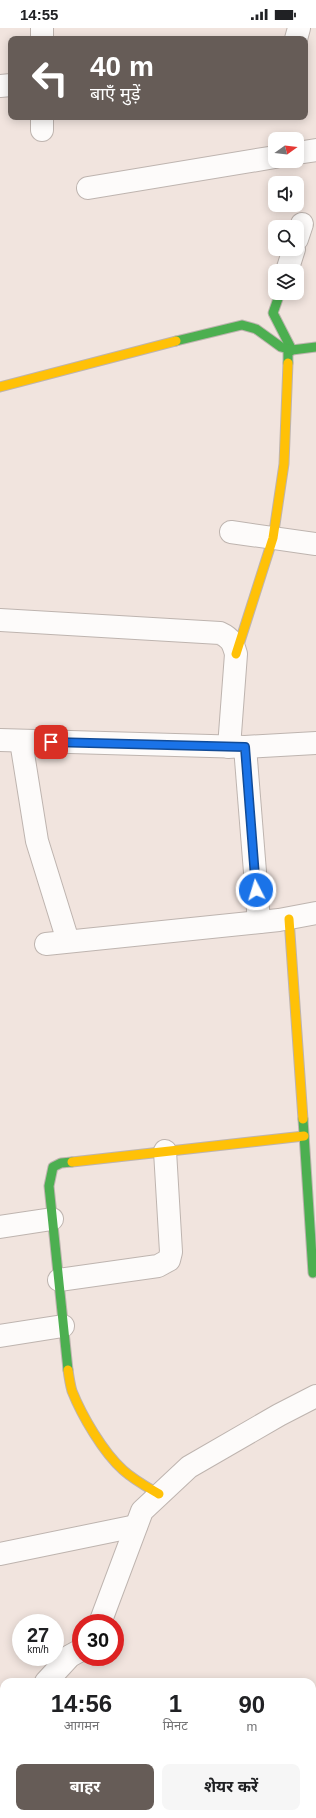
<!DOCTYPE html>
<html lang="hi">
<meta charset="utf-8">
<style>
body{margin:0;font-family:Arial,"Noto Sans Devanagari",sans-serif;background:#f6f6f6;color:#202124;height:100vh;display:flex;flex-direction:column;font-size:15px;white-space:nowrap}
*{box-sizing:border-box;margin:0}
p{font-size:13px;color:#757577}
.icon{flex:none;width:22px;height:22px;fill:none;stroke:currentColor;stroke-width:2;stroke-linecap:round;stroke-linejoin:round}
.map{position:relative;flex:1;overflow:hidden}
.details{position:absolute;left:0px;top:1650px;width:316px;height:140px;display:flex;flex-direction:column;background:#fff;border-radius:12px 12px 0 0;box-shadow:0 2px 10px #0003}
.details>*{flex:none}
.top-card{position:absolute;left:8px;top:8px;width:300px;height:84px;border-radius:8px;box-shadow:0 2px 10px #0003;background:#665c57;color:#fff;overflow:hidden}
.needle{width:26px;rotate:75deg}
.buttons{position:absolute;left:268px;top:104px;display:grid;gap:8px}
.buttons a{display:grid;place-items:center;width:36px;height:36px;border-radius:8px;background:#fff;box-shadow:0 2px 10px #0003;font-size:20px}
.speed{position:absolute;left:12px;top:1586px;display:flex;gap:8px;font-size:20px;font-weight:700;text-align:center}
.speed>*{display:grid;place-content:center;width:52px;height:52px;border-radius:50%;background:#fff;box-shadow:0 2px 10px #0003;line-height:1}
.speed small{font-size:10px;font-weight:400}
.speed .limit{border:6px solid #d22;background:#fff;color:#111}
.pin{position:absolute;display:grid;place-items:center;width:34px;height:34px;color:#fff;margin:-17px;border-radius:8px;box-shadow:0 2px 6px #0006}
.me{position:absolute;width:44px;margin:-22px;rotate:355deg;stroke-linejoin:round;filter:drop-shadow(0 0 3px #0008)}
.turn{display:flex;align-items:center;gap:14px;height:84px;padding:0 16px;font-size:18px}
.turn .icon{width:52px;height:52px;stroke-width:2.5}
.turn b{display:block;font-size:28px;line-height:34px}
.eta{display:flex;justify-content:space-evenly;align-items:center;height:68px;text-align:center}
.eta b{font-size:24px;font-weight:700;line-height:28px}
.button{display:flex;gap:8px;margin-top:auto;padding:8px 16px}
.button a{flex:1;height:46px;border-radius:8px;background:#665c57;color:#fff;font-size:16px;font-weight:700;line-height:46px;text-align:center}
.button a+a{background:#f6f6f6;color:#202124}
.status{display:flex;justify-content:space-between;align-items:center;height:28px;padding:0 20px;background:#fff;direction:ltr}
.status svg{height:11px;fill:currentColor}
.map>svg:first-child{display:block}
</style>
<div class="status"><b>14:55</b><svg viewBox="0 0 49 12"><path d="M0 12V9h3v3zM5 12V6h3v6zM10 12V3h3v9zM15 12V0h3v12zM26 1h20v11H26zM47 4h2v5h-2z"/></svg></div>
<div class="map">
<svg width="316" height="1790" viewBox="0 0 316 1790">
<rect width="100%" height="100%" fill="#f1e4de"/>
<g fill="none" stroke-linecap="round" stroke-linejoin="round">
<defs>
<g id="street">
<path d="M42,0v11"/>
<path d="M296,11l3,-11"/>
<path d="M0,58l11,-1"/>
<path d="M42,89v13"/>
<path d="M297,125l19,-3"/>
<path d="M88,160l187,-31"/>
<path d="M297,211l5,-15"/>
<path d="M287,243l7,-22"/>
<path d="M231,504l85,12"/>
<path d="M0,592l220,13c11,5 13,10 16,21l-7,93"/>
<path d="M0,712l245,7 71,-4"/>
<path d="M21,713l16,100 31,100"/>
<path d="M245,719l14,175"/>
<path d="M46,916l233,-24 37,-7"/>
<path d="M0,1199l52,-8"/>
<path d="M59,1252l99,-14 11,-6 2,-8 -6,-101"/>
<path d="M0,1308l63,-10"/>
<path d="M0,1526l136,-28"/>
<path d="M100,1595l42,-112 47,-44 90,-52 37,-19"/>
<path d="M46,1654l24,-26 11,-6"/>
<path d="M0,1702l4,-4"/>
</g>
<g id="fast">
<path d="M280,265l-7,20 19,37 -4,3v10"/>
<path d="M176,313l66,-16 14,4 25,18 11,3 24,-3"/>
<path d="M303,1091l10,154"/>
<path d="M68,1342l-19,-184 4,-19 8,-4 11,-1"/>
</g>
<g id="slow">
<path d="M0,359l176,-46"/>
<path d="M236,626l37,-116 11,-74 4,-101"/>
<path d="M289,891l14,200"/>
<path d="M72,1134l232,-26"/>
<path d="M68,1342c1,7 2,14 4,21 10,25 31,61 51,79 11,10 24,17 36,24"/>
</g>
</defs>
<use href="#street" stroke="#beb4af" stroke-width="24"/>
<use href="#fast" stroke="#beb4af" stroke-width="11"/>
<use href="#slow" stroke="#beb4af" stroke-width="11"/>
<use href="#street" stroke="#fdfbfa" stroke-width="22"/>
<use href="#fast" stroke="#4caf50" stroke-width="9"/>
<use href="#slow" stroke="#ffc107" stroke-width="9"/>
</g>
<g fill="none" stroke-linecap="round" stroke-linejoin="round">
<defs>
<path id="route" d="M51,714l194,5 11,143"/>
</defs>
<use href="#route" stroke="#114b97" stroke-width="10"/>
<use href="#route" stroke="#1a73e8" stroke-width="7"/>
</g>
</svg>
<div class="buttons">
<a><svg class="needle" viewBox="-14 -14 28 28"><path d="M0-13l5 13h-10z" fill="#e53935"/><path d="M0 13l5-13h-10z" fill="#757577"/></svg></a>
<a><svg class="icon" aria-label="sound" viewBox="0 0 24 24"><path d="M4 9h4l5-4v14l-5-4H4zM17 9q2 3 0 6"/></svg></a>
<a><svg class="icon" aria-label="search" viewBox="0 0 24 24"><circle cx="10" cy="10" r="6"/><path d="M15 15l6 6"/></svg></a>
<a><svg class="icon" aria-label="layers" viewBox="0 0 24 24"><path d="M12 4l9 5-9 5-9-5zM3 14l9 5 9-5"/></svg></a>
</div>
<div class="speed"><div>27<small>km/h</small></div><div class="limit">30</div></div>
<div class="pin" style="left:51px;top:714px;background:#d93025"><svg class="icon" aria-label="arrive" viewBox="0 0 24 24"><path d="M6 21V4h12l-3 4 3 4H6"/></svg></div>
<svg class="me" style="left:256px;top:862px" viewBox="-20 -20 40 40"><circle r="17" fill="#1a73e8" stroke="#fff" stroke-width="3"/><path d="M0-11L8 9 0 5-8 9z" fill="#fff"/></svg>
<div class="top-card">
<div class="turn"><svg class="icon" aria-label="left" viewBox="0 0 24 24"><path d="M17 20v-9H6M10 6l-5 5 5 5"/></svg><div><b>40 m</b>बाएँ मुड़ें</div></div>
</div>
<section class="details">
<div class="eta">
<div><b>14:56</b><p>आगमन</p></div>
<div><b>1</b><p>मिनट</p></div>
<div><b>90</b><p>m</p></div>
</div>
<div class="button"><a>बाहर</a><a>शेयर करें</a></div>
</section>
</div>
